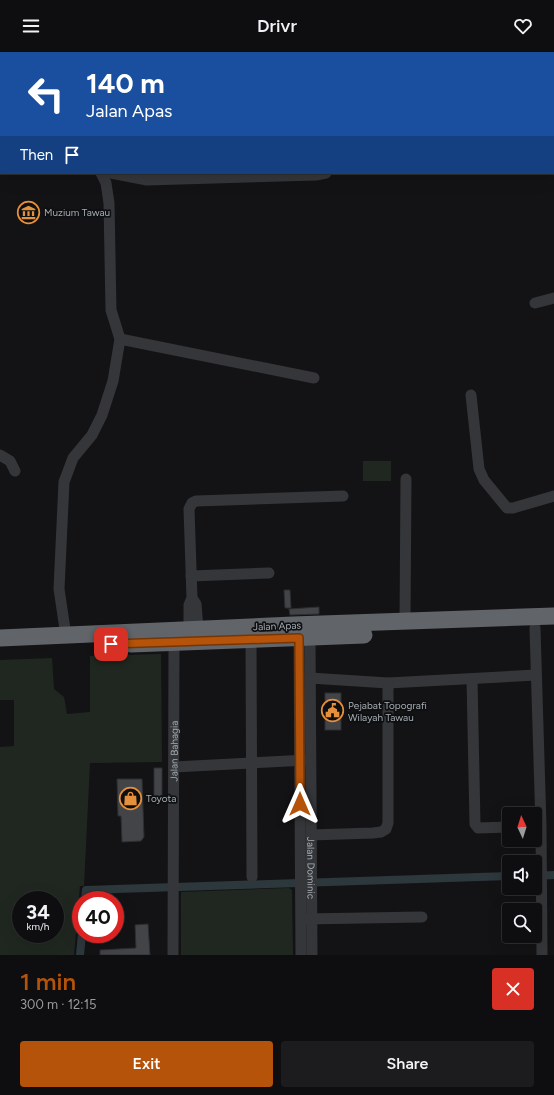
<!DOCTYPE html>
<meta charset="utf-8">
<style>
body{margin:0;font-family:Figtree,sans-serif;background:#1c1c1e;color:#f1f3f6;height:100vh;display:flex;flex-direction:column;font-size:15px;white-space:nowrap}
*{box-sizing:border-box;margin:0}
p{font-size:13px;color:#9b9c9f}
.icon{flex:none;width:22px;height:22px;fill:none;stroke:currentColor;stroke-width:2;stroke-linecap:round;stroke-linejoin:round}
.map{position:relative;height:903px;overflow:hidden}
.details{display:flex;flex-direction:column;background:#0e0e10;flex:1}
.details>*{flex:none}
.top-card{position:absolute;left:0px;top:0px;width:554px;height:122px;box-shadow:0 4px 16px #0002,0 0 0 1px #2e2e30;background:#1a4fa0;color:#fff;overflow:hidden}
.needle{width:26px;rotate:356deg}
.buttons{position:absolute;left:502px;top:755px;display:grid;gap:8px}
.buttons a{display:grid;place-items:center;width:40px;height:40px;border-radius:4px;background:#0e0e10;box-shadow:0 4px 16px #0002,0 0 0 1px #2e2e30;font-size:20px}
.speed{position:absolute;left:12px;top:839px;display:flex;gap:8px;font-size:20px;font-weight:700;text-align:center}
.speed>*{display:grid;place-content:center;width:52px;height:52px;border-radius:50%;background:#0e0e10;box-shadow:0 4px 16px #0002,0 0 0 1px #2e2e30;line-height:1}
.speed small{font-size:10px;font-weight:400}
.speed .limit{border:6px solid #d22;background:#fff;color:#111}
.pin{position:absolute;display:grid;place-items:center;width:34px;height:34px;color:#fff;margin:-17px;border-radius:8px;box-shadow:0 2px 6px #0006}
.me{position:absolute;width:44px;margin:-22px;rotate:0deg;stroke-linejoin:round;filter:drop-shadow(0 0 3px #0008)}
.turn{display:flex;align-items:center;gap:14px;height:84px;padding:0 20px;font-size:18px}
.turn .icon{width:52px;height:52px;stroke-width:2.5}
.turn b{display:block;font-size:28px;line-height:34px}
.then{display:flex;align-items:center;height:38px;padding:0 20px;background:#0003;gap:8px;font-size:15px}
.round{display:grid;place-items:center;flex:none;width:42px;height:42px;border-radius:4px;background:#1c1c1e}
.headline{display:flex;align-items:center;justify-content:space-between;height:68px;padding:0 20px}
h1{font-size:24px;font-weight:600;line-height:30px;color:#b45309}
.cta{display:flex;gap:8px;margin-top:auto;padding:8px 20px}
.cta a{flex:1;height:46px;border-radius:4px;background:#b45309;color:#fff;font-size:16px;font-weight:600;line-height:46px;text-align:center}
.cta a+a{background:#1c1c1e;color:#f1f3f6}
header{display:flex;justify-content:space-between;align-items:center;height:52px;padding:0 20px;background:#0e0e10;font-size:18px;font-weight:600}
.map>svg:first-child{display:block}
</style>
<header><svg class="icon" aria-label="menu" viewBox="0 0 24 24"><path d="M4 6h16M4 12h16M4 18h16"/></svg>Drivr<svg class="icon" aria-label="heart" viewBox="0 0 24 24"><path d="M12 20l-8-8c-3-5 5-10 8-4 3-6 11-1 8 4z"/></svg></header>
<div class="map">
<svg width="554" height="903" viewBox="0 0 554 903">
<rect width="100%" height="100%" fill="#131315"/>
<g fill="#202720" fill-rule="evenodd">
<rect x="363" y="409" width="28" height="20"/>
<path d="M161,602l1,108 -72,1 -6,123h-4l-6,69h-74v-208l14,-1v-46h-14v-40l52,-2 2,31 10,8 3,17 23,-2v-56zM21,848h34v34h-34z"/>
<path d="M289,836l3,2 1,65h-112v-63z"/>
</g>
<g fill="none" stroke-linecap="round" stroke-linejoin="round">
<g stroke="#2d383c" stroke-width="8">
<path d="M535,824l19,-1"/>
<path d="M85,848l1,-10 423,-14"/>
<path d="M80,903l2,-21"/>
</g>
</g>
<g fill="#424448" stroke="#2d2e31">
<path d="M284,538h6l1,18h-6z"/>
<path d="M319,555v7l-29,1 -1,-6z"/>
<rect x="325" y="641" width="16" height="37"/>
<rect x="154" y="716" width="8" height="29"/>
<path d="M117,727h25l2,58 -3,4 -19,1 -1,-26h-3z"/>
<path d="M148,872l2,31h-50v-5l36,-2 -1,-23z"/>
</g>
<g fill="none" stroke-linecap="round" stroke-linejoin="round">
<g stroke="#353639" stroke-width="11">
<path d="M369,0v1"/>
<path d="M93,1l1,-1"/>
<path d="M0,105l1,-1"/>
<path d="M111,121l36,7 169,-5 10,-2"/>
<path d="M535,251l19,-5"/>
<path d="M120,287l194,39"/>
<path d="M471,343l8,74 5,11 23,28h6l41,-12"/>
<path d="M0,403l10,6 5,10"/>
<path d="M191,524l78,-3"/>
<path d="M192,546l4,6 2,25"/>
<path d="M405,570l1,-143"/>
<path d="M535,576l6,198 1,129"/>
<path d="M189,578v-25l3,-7 -3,-89 3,-6 4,-2 147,-5"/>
<path d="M66,584l-7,-47 5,-107 9,-24 19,-23 10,-20 11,-34 7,-42 -9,-29 -2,-107 -3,-20 -5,-10"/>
<path d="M299,586l2,317"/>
<path id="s1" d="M310,586l2,317"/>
<path d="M251,588l1,237"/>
<path d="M310,626l78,5 148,-8"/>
<path d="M472,627l3,145 3,4 31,-1"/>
<path d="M174,715l133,-7"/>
<path d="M311,783l62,-2 8,-1 5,-3 2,-6v-140"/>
<path d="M304,867l118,-2"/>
<path id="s2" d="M173,903l1,-312"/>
</g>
<g stroke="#61656a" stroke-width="17">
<path d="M0,586l293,-13 261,-9"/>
<path d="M131,592l233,-9"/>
</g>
</g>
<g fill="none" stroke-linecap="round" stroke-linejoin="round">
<defs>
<path id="route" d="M111,592l188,-6 1,166"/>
</defs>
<use href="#route" stroke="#753606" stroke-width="10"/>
<use href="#route" stroke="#b45309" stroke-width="7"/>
</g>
<defs>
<symbol id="museum-ring" viewBox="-11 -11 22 22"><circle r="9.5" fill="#0e0f10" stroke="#e4903c" stroke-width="1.5"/><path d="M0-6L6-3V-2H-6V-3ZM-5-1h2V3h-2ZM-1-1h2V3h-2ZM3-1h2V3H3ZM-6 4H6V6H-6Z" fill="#e4903c"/></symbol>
<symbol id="civic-ring" viewBox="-11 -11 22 22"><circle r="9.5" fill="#0e0f10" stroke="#e4903c" stroke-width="1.5"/><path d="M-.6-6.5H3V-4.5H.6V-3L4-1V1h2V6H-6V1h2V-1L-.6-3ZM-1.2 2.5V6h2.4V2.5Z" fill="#e4903c"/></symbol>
<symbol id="shop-ring" viewBox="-11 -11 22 22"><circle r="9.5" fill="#0e0f10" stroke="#e4903c" stroke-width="1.5"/><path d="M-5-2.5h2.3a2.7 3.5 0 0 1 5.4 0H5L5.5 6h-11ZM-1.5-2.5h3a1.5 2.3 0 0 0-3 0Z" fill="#e4903c"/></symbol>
</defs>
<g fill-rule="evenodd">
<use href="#museum-ring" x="16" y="148" width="25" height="25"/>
<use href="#civic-ring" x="320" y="646" width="25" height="25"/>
<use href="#shop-ring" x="118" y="734" width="25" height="25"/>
</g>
<g text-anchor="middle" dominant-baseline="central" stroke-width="3.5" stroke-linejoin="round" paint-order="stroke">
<g font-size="10" fill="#a6adb4" stroke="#0e0f10" text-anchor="start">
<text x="44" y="160">Muzium Tawau</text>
<text x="348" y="653">Pejabat Topografi<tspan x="348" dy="12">Wilayah Tawau</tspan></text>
<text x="146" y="746">Toyota</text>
</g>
<g font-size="10" fill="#a6adb4" stroke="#0e0f10">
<text transform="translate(277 574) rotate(-2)">Jalan Apas</text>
<text stroke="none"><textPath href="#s2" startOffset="204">Jalan Bahagia</textPath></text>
<text stroke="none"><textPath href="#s1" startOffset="230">Jalan Dominic</textPath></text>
</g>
</g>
</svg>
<div class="buttons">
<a><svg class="needle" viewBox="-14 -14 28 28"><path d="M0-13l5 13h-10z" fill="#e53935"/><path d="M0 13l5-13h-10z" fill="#9b9c9f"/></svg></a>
<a><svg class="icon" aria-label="sound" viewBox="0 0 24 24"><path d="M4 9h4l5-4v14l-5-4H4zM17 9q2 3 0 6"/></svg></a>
<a><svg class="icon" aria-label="search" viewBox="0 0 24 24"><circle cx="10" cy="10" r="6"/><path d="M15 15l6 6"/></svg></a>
</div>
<div class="speed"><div>34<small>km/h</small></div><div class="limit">40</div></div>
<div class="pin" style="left:111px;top:592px;background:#d93025"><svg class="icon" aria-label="arrive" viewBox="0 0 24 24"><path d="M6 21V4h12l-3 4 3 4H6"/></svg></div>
<svg class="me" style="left:300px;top:752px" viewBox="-20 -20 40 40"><path d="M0-17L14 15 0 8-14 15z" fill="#b45309" stroke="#fff" stroke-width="4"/></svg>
<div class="top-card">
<div class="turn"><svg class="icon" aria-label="left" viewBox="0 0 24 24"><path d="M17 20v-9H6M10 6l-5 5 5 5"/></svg><div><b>140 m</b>Jalan Apas</div></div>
<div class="then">Then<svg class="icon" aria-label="arrive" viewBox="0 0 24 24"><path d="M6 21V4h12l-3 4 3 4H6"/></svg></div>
</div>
</div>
<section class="details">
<div class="headline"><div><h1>1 min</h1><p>300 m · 12:15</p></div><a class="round" style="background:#d93025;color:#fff"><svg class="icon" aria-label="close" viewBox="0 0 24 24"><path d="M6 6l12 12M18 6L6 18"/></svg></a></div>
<div class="cta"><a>Exit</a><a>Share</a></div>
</section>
